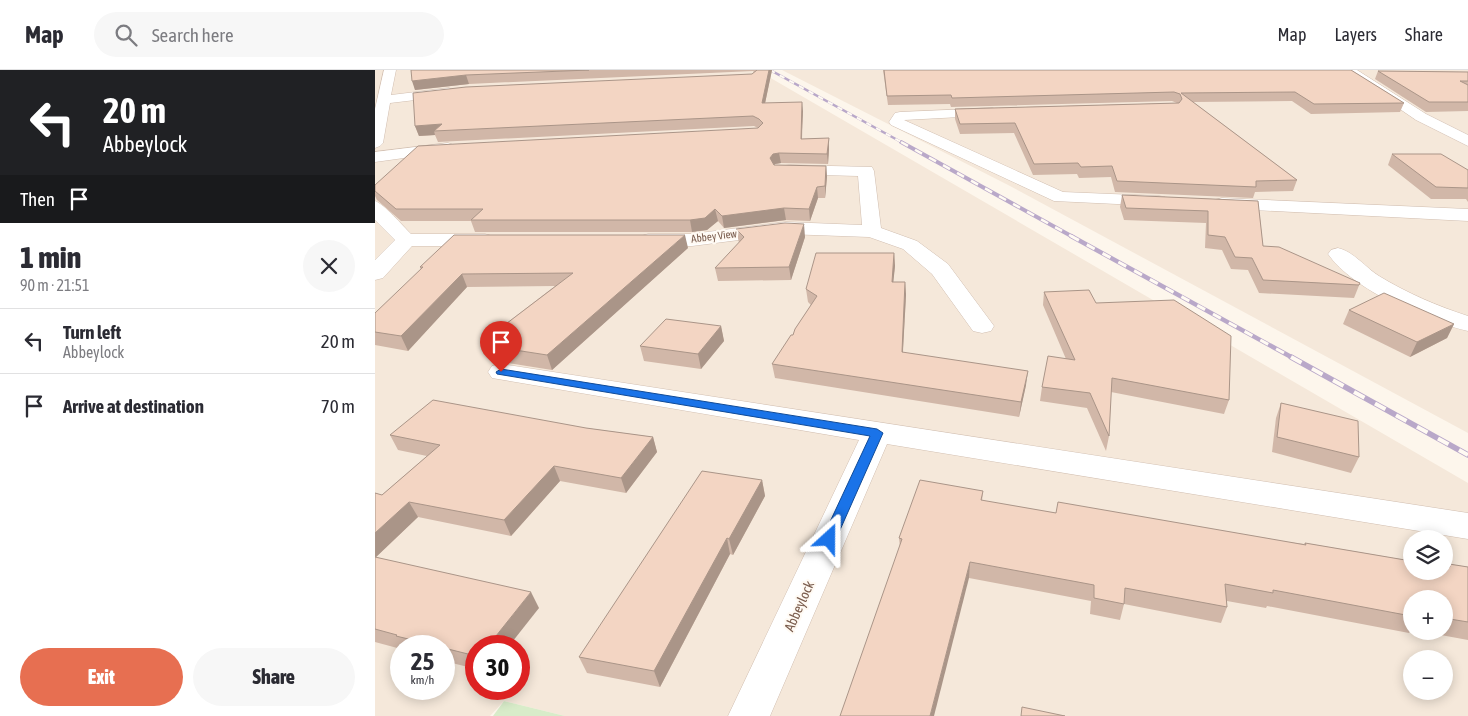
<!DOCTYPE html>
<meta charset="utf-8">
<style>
body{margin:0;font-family:"Asap Condensed",sans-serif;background:#f7f7f7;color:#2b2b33;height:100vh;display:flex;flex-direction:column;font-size:19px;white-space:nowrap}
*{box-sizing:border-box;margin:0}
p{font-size:16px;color:#7c7c81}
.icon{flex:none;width:28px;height:28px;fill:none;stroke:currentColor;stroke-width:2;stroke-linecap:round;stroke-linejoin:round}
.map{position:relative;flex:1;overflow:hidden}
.side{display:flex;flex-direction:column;background:#fff;width:375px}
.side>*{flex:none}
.top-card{background:#202124;color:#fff;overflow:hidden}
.fabs{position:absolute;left:1028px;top:460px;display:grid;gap:10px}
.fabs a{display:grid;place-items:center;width:50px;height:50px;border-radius:50%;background:#fff;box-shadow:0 2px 12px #0003;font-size:25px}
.speed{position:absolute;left:15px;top:565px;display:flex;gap:10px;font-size:25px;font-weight:700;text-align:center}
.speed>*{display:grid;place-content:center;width:65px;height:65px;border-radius:50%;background:#fff;box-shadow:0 2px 12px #0003;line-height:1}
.speed small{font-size:12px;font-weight:400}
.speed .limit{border:8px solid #d22;background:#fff;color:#111}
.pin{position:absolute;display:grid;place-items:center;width:42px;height:42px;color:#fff;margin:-51px -21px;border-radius:50% 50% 50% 0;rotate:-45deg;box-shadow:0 0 5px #0007}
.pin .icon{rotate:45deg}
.me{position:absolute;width:55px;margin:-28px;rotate:24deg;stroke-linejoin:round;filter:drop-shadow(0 0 4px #0008)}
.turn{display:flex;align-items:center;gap:18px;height:105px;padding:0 20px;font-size:22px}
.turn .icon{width:65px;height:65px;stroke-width:2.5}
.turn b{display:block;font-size:35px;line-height:42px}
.then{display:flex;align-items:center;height:48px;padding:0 20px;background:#0003;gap:10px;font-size:19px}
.round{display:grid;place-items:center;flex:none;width:52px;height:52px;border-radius:26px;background:#f7f7f7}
.head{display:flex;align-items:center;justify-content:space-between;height:85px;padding:0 20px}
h1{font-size:30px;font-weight:800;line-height:38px}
.action{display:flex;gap:10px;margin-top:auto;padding:10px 20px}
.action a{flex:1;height:58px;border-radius:30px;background:#e76f51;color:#fff;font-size:20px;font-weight:800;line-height:58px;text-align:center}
.action a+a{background:#f7f7f7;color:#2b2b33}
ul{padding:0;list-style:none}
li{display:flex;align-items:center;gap:15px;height:65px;padding:0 20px;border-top:1px solid #e1e1e2}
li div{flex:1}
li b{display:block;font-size:19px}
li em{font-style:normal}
header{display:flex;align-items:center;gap:30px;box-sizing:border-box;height:70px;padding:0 25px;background:#fff;border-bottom:1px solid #e1e1e2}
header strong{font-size:24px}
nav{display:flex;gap:28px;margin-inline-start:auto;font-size:18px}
.search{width:350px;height:45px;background:#f7f7f7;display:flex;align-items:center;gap:12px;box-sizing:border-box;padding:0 18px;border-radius:28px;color:#7c7c81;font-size:19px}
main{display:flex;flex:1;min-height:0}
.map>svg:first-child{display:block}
</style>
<header>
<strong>Map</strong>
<div class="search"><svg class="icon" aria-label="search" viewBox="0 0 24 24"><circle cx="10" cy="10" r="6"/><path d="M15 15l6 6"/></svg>Search here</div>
<nav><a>Map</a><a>Layers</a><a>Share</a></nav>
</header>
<main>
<section class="side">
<div class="top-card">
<div class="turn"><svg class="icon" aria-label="left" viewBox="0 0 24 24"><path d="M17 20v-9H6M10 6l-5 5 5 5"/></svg><div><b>20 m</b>Abbeylock</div></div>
<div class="then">Then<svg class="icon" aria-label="arrive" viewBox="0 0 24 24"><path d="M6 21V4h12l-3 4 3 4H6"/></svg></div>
</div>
<div class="head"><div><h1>1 min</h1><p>90 m · 21:51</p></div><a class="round"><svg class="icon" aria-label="close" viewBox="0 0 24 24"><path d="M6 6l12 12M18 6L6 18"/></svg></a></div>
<ul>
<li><svg class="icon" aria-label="left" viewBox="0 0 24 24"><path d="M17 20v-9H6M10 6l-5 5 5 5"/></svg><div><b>Turn left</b><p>Abbeylock</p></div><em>20 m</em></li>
<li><svg class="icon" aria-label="arrive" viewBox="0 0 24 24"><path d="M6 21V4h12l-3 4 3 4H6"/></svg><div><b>Arrive at destination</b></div><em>70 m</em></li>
</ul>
<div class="action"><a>Exit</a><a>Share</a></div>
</section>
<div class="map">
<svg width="1093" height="646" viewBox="0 0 1093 646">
<rect width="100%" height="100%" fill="#fdf6ec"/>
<g fill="#f5e8da" fill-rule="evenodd">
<path d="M0,0h382l711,413v233h-903l-61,-15 -14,15h-115zM1036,469h33v32h-33zM1036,529h33v32h-33zM26,576h43v43h-43zM101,576h43v43h-43zM1036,589h33v32h-33z"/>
<path d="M407,0h686v363l-458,-247z"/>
</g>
<path fill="#d8ecc9" d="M129,631l61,15h-72z"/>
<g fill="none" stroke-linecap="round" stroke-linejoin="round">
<defs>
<g id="street">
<path d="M9,0h12l-5,25 58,-7 7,4 -7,4 -59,7 -7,40 -3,3 -5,2v-39z"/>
<path d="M968,0h14l69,44 42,21v11l-52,-26z"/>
<path d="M618,38l7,4 -2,3 -94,5 159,72 96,4 6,1 3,4 -3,4 -6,1 -105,-5 -163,-76 -2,-3 6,-9 5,-1z"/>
<path d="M73,73l6,2 2,3 -2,3 -79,11v-10z"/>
<path d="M415,95l82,2 2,4 7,57 36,13 31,23 46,62 -3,5 -9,2 -9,-2 -41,-57 -29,-25 -34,-12 -83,-3 -94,12h-44l-7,-2 -3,-4 3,-4 7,-2h44l94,-12 76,3 -4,-49 -74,-2 -2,-4 2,-4z"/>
<path d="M847,128l246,11v12l-253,-13 -2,-4 2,-4z"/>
<path d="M0,131c9,3 28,25 36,33h74l7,2 3,4 -3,4 -7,2h-73l-29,32 -8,2v-20l20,-20 -20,-20z"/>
<path d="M963,178c15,3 28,20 41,28 28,17 58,30 89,40v15c-42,-10 -115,-41 -140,-77l3,-4z"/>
<path d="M126,294l967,149v26l-581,-95 -117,272h-42l131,-276 -367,-62 -4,-6 4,-6z"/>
</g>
</defs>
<use href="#street" stroke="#d1beb0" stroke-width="1"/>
<use href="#street" fill="#fff" fill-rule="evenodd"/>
<defs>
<path id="rail-far3" d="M395,0l133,73"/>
<path id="rail-far2" d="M526,72l172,95"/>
<path id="rail-far1" d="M696,166l222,122"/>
<path id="rail" d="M916,287l177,98"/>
</defs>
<use href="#rail-far3" stroke="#b9a8c9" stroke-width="2.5"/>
<use href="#rail-far2" stroke="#b9a8c9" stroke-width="4"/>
<use href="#rail-far1" stroke="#b9a8c9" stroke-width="4.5"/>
<use href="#rail" stroke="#b9a8c9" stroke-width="5.5"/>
<use href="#rail-far3" stroke="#fffaf3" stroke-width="2" stroke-dasharray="5.5" stroke-linecap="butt"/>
<use href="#rail-far2" stroke="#fffaf3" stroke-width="2.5" stroke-dasharray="8" stroke-linecap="butt"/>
<use href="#rail-far1" stroke="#fffaf3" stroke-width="3" stroke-dasharray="9" stroke-linecap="butt"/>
<use href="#rail" stroke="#fffaf3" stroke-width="4" stroke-dasharray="12" stroke-linecap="butt"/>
</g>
<g fill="#d1b7a8">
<path d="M36,0h361l-7,33 38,8 -1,28 27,-1v11l-1,15 -47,-1 -6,1 -1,1 52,1 1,11 -2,21h-7l-8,23 -24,-1 -62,8 -6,-7 -11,9 -15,2h-217l-4,-11h-70l-24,-21 -2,-4v-11l383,-57 -4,-2 -316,16 -3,-7 -16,1 -4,-10 337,-52 2,-2 -1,-1 -284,13 -54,6z"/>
<path d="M508,0h468l53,33 -4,9 -89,2 -19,-13 -99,1 104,78 -4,11 -38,1 -2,6 -138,-6 -4,-15 -32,1 -2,-4 -44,1 -19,-42 -54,1 -5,-15v-10l222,-6 -5,-2 -221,6 -1,-3 -62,1z"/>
<path d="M1003,1l90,1v39l-42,1 -51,-33z"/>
<path d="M1017,84l76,16v32l-2,-3h-35l-43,-34z"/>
<path d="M747,125l136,6 5,45 97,37 -6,15 -95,-5 -11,-23 -17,-1 -9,-19 -17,-2 1,-25 -82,-3 -4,-13z"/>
<path d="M361,159l69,8 -14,43 -73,1 -3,-13 24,-25z"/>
<path d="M313,178l-136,122 -44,-7 -6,-15h1h-3l-6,-15 61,-47 -88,1 -59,64 -33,-6v-32l46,-43 -1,-3z"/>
<path d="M519,183l1,13 -2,16h12l1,13 -3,57 123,33 -7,32 -244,-39 -3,-14 21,-29 18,-30 -3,-3 -2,-13z"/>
<path d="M669,222l52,11 133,97 -5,14 -113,-22 -2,44 -3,15 -19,-43 -47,-7 2,-14 24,-28 -23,-54z"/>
<path d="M974,240l105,14 -7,14 -37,19 -67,-33z"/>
<path d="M346,256l3,15 -23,28 -57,-8 -4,-15z"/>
<path d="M906,333l78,54 -8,16 -79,-21 4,-34z"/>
<path d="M211,358l67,9 4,15 -31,41 -66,-12 -49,55 -93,-19 -42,40 163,51 -63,38v23l-32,-8v-15h-43v3l-26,-7v-149l7,2 45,-39 -29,-6 -8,-15z"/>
<path d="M387,410l3,16 -32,59 -3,-1 -70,133 -73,-14 -8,-16z"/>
<path d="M608,421l-1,10 74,12 248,31 1,-1 142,24 2,-3 19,3v73l-49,-9h25v-32h-33v31l-2,3 -142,-27 -1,2 -39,-7v6l-6,16 -97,-19 -4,16 -30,-6 1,-13 -122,-23 -69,-31 -1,-9z"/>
</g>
<g fill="#aa9588">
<path d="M394,0h3l-9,43 -1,-10z"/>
<path d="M91,5l3,9 -54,6 -3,-9z"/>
<path d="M427,32l1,9 -2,38v-10z"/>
<path d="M67,54l-8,7 1,4 -16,1 -4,-10z"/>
<path d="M454,68v11l-1,15 -1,-10z"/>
<path d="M404,83l2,10 -6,1 -4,5 -1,-11 3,-4z"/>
<path d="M451,96l1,11 -2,21v-12z"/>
<path d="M442,117l1,11 -8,23 -1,-12z"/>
<path d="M409,138l2,12 -62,8 -2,-12z"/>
<path d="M340,139l3,12 -11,9 -15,2 -2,-12z"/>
<path d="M429,154l1,13 -14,43 -2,-13z"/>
<path d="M310,165l3,13 -136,122 -5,-15z"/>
<path d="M519,183l1,13 -3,29v-13z"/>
<path d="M87,204l5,13 -59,64 -7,-15z"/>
<path d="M530,212l1,13 -4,71v-14z"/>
<path d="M1079,254l-7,14 -37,19 7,-15z"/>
<path d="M346,256l3,15 -23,28 -3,-15z"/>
<path d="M653,301l-2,14 -7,32 2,-15z"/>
<path d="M278,367l4,15 -31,41 -5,-15z"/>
<path d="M179,396l6,15 -49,55 -7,-16z"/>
<path d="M387,410l3,16 -32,59 -4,-16z"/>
<path d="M34,432l9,15 -43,41v-25z"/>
<path d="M352,468l3,16 -70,133 -6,-16z"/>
<path d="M595,492l-1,16 -35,138h-4z"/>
<path d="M156,522l8,16 -30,38h-21z"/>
</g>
<g fill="#f3d5c3" stroke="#aa9588">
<path d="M36,0h178l-123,5 -54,6z"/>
<path d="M382,0h12l-7,33 40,-1 -1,37 28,-1 -2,16 -48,-1 -6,1 -3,4 4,7 52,1 -1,20 -8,1 -8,22 -25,-1 -62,8 -7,-7 -10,9 -15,2h-219l12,-11h-87l-21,-18v-6l43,-39 340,-18 5,-5 -4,-4 -6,-3 -319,15 8,-7 -27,2 -2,-33 53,-6 286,-13z"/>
<path d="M509,0h467l53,33 -90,1 -19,-12 -114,1 116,87 -41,1v6l-139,-6 -5,-15 -31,1 -3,-4 -44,1 -19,-41 -55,1 -5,-15 224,-6 3,-4 -2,-5 -6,-2 -222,6 -1,-3 -64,1z"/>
<path d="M1003,1l90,1v9h-8l8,4v17h-39z"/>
<path d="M1017,84h49l27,16v18l-32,-1z"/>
<path d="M747,125l136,6 5,45 16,1 81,36 -1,2 -96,-5 -11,-22 -17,-1 -10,-20 -17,-2v-24l-82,-3z"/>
<path d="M410,153l19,1 -15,43 -74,1 29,-31 -8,-8z"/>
<path d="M79,165h231l-138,120 -45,-7 15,-12 -23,-3 79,-60 -111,1 -61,62 -26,-4v-19l48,-46h-3z"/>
<path d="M441,183h78l-2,29h13l-3,70 126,19 -7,31 -249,-38 19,-29h2l2,-6 22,-33 -11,-7z"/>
<path d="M714,220l7,13 78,-3 57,36 -2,64 -117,-22 -3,58 -19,-43 -48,-6 6,-31 27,4 -31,-68z"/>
<path d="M1009,223l70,31 -37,18 -68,-32z"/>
<path d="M291,249l55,7 -23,28 -58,-8z"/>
<path d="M58,330l153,28 67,9 -32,41 -67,-12 -50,54 -95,-18 -34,31v-40l7,2 58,-50 -50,-10z"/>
<path d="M906,333l77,18 1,36 -82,-20z"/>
<path d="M327,401l60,9 -33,59 -2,-1 -73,133 -75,-14z"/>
<path d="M545,410l63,11 -2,9 75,13 2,-11 248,43 -1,-2 106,18v10h33v-5l6,1 -1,-3 19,3v55l-24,-4v-19h-33v17l-138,-26v3l-48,-9 2,23 -102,-19 -1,16 -30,-6v-13l-124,-23 -40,154h-90l62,-177 -3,-1z"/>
<path d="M0,487l156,35 -43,54h-12v10l-32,-8v-2h-7l-41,-10 1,-1 -22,-6z"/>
<path d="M647,637l43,9h-44z"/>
</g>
<path fill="#1a73e8" stroke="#114b97" d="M126,299l376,60 6,4 -47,106 -2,4 -5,2 -5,-2 -2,-4 48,-103 -373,-62 -1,-2z"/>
<g text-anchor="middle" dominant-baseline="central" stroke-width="4" stroke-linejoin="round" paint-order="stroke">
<g font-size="11" fill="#7a5c4d" stroke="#fffaf3">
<text transform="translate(339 166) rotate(-7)">Abbey View</text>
</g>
<g font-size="14" fill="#7a5c4d" stroke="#fffaf3">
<text transform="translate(424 536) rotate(-66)">Abbeylock</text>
</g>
</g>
</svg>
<div class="fabs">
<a><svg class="icon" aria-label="layers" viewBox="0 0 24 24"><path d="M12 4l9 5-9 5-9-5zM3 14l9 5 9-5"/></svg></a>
<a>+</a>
<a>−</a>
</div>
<div class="speed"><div>25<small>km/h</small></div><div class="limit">30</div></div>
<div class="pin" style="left:126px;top:302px;background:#d93025"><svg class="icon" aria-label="arrive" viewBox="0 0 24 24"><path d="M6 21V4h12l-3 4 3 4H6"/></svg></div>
<svg class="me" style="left:454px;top:469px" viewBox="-20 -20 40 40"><path d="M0-17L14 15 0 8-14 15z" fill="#1a73e8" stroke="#fff" stroke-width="4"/></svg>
</div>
</main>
